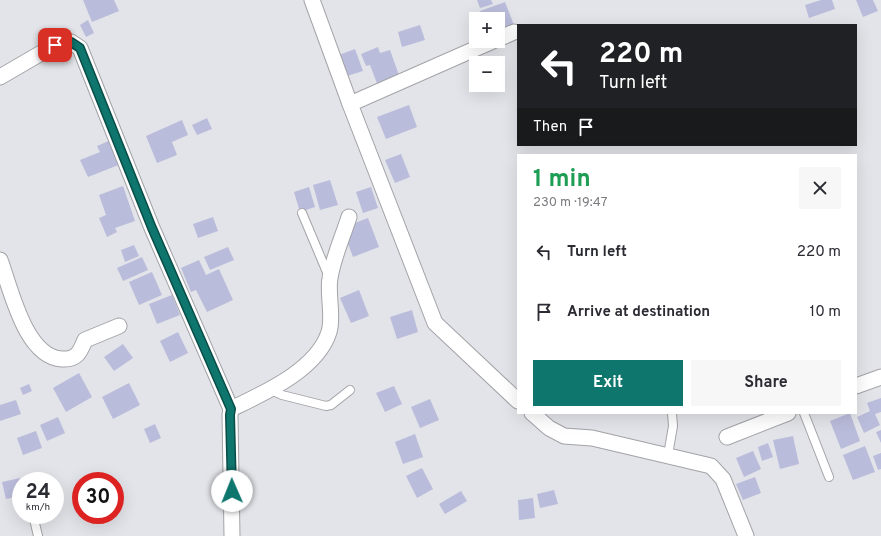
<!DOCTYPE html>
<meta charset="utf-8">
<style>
body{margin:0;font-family:Overpass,sans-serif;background:#f7f7f7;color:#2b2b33;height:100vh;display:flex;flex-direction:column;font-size:15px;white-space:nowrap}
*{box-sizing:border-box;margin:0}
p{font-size:13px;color:#7c7c81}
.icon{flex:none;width:22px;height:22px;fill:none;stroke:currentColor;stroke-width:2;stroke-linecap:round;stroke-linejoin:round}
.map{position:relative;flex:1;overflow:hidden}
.side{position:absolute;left:517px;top:154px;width:340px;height:260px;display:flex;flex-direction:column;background:#fff;border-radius:0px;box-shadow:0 4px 16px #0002}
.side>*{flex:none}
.top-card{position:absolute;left:517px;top:24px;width:340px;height:122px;border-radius:0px;box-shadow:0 4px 16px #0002;background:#202124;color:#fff;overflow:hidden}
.controls{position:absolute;left:469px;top:12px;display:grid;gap:8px}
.controls a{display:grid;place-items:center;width:36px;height:36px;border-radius:0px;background:#fff;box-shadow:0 4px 16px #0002;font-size:20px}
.speed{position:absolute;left:12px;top:472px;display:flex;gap:8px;font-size:20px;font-weight:700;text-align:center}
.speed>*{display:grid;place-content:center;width:52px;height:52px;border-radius:50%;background:#fff;box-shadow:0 4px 16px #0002;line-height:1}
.speed small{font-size:10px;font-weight:400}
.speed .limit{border:6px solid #d22;background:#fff;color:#111}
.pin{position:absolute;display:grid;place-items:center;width:34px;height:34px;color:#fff;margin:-17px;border-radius:8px;box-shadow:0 2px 6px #0006}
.me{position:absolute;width:44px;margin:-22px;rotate:359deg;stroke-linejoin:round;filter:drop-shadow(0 0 3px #0008)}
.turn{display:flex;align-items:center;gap:14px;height:84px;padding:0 16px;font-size:18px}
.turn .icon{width:52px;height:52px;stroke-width:2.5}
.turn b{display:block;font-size:28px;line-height:34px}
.then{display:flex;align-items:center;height:38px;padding:0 16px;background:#0003;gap:8px;font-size:15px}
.round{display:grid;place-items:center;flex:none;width:42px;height:42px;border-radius:0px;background:#f7f7f7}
.head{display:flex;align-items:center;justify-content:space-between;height:68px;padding:0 16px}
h1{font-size:24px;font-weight:700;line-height:30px;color:#1e9e55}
.primary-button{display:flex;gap:8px;margin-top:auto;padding:8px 16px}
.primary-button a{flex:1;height:46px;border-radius:0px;background:#0f766e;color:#fff;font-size:16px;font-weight:700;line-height:46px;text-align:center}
.primary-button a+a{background:#f7f7f7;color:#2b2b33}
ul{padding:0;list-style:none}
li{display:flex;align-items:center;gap:12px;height:60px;padding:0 16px}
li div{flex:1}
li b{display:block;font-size:15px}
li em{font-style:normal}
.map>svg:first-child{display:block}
</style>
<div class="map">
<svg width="881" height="536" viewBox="0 0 881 536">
<rect width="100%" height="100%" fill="#e3e4e9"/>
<g fill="#babcdb">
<path d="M83,0h31l5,11 -27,11z"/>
<path d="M477,0h14l2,4 -13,4z"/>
<path d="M821,0h11l3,9 -26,9 -4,-13z"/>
<path d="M856,0h17l5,11 -15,6z"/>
<path d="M505,2l9,23 -16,5v-11h-15l-3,-8z"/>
<path d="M88,20l6,13 -8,4 -6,-12z"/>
<path d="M420,25l5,15 -23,7 -4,-15z"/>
<path d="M378,47l2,6 10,-3 10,28 -22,8 -8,-21 -4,1 -5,-12z"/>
<path d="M355,49l8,22 -19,6 -8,-21z"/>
<path d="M409,105l8,22 -31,12 -9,-22z"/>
<path d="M207,118l5,11 -15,6 -5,-10z"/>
<path d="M182,120l6,15 -16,7 5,13 -20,8 -11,-27z"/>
<path d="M111,140l10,24 -33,13 -8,-17 20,-8 -3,-6z"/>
<path d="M401,154l9,23 -15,6 -10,-23z"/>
<path d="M330,180l8,25 -18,5 -7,-25z"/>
<path d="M123,186l12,35 -20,7 2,4 -10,5 -8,-19 7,-3 -7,-20z"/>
<path d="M309,187l6,20 -15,5 -6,-20z"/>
<path d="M371,187l7,21 -15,5 -7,-21z"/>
<path d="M213,217l5,14 -20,7 -5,-14z"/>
<path d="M368,218l11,29 -26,10 -11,-29z"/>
<path d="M134,245l5,11 -14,6 -4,-12z"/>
<path d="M228,247l6,13 -24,10 -6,-13z"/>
<path d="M142,257l6,13 -25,11 -6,-13z"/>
<path d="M199,260l7,15 13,-6 14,31 -26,12 -11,-22 -5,2 -10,-24z"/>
<path d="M152,272l10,23 -23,10 -10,-23z"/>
<path d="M359,290l10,26 -18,7 -11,-25z"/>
<path d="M172,295l8,20 -23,9 -8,-20z"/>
<path d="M412,310l6,22 -21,7 -7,-22z"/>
<path d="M178,332l10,21 -18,9 -10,-21z"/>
<path d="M123,344l10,14 -19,13 -10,-14z"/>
<path d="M79,373l13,24 -26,15 -13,-24z"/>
<path d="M129,383l11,22 -27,14 -11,-22z"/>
<path d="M29,384l3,7 -9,4 -3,-7z"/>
<path d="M394,386l8,18 -17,8 -9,-19z"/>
<path d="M881,398v14l-6,2 5,11 -16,8 -7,-16 13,-6 -3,-8z"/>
<path d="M430,399l9,21 -19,8 -9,-21z"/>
<path d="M16,400l5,14 -21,7v-16z"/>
<path d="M850,413l10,28 -19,8 -11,-28z"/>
<path d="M58,417l7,16 -18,8 -7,-16z"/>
<path d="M155,424l6,14 -11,5 -6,-14z"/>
<path d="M881,430v13l-5,-11z"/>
<path d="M36,431l6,17 -19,7 -6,-17z"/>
<path d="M415,434l8,23 -20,7 -8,-22z"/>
<path d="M793,436l6,28 -19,5 -7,-29z"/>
<path d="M768,443l5,14 -11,4 -4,-14z"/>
<path d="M865,446l10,26 -22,8 -10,-25z"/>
<path d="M753,451l8,18 -17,8 -8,-19z"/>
<path d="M881,453v16l-3,1 -5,-14z"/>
<path d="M422,468l11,21 -16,9 -11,-22z"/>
<path d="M755,477l6,16 -18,7 -7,-16z"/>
<path d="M20,478l1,18 -15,3 -4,-17z"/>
<path d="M554,490l4,14 -18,4 -3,-14z"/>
<path d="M461,491l6,10 -22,13 -6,-10z"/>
<path d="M533,498l2,20 -16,2 -1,-20z"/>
</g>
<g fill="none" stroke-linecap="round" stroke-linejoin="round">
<defs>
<g id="lane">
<path d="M302,213l27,64"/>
<path d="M271,390l11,5 44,11 5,-1 19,-15"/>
<path d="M804,413l25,64"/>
<path d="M668,455l5,-29 -1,-13"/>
<path d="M33,515l5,21"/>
</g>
<g id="street">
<path d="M312,0l38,104 143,-63"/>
<path d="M498,39l16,-7"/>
<path d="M0,77l55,-32 16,-3 9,6 72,180 79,181 -1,6 2,121"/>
<path d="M350,104l85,219 83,78"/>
<path d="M0,260c11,29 25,97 62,99 15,1 18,-7 23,-19l34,-14"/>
<path d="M856,386l25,-9"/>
<path d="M231,409c33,-16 86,-39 98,-77 5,-16 -2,-37 1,-54 3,-20 13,-42 19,-61"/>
<path d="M532,413l17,15 15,8 28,2 119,28 12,13 23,57"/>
<path d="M727,437l61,-24"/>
</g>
</defs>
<use href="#lane" stroke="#a3a3a8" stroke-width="10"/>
<use href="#street" stroke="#a3a3a8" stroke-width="17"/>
<use href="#lane" stroke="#fff" stroke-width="8"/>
<use href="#street" stroke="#fff" stroke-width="15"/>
</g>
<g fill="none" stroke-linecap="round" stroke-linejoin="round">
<defs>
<path id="route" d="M55,45l16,-3 9,6 72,180 79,181 -1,6 2,76"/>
</defs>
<use href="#route" stroke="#0a4d48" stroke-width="10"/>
<use href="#route" stroke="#0f766e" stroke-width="7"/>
</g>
</svg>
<div class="controls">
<a>+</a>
<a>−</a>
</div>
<div class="speed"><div>24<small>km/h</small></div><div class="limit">30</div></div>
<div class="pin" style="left:55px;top:45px;background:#d93025"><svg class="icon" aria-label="arrive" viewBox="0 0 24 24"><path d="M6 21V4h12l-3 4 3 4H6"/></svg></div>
<svg class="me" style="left:232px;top:491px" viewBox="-20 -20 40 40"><circle r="19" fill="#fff"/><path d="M0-13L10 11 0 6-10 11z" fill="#0f766e"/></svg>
<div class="top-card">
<div class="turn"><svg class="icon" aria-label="left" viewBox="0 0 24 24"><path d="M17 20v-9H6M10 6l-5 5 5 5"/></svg><div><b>220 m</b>Turn left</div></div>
<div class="then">Then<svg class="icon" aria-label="arrive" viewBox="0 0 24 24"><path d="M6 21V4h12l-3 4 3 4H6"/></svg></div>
</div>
<section class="side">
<div class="head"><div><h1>1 min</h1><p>230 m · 19:47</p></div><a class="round"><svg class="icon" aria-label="close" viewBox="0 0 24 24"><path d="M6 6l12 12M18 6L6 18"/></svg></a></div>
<ul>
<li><svg class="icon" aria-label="left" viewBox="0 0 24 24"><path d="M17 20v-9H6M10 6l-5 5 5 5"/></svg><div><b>Turn left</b></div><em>220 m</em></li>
<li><svg class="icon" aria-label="arrive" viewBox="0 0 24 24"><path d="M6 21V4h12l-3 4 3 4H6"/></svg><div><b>Arrive at destination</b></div><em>10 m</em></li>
</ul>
<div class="primary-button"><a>Exit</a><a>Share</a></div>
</section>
</div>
